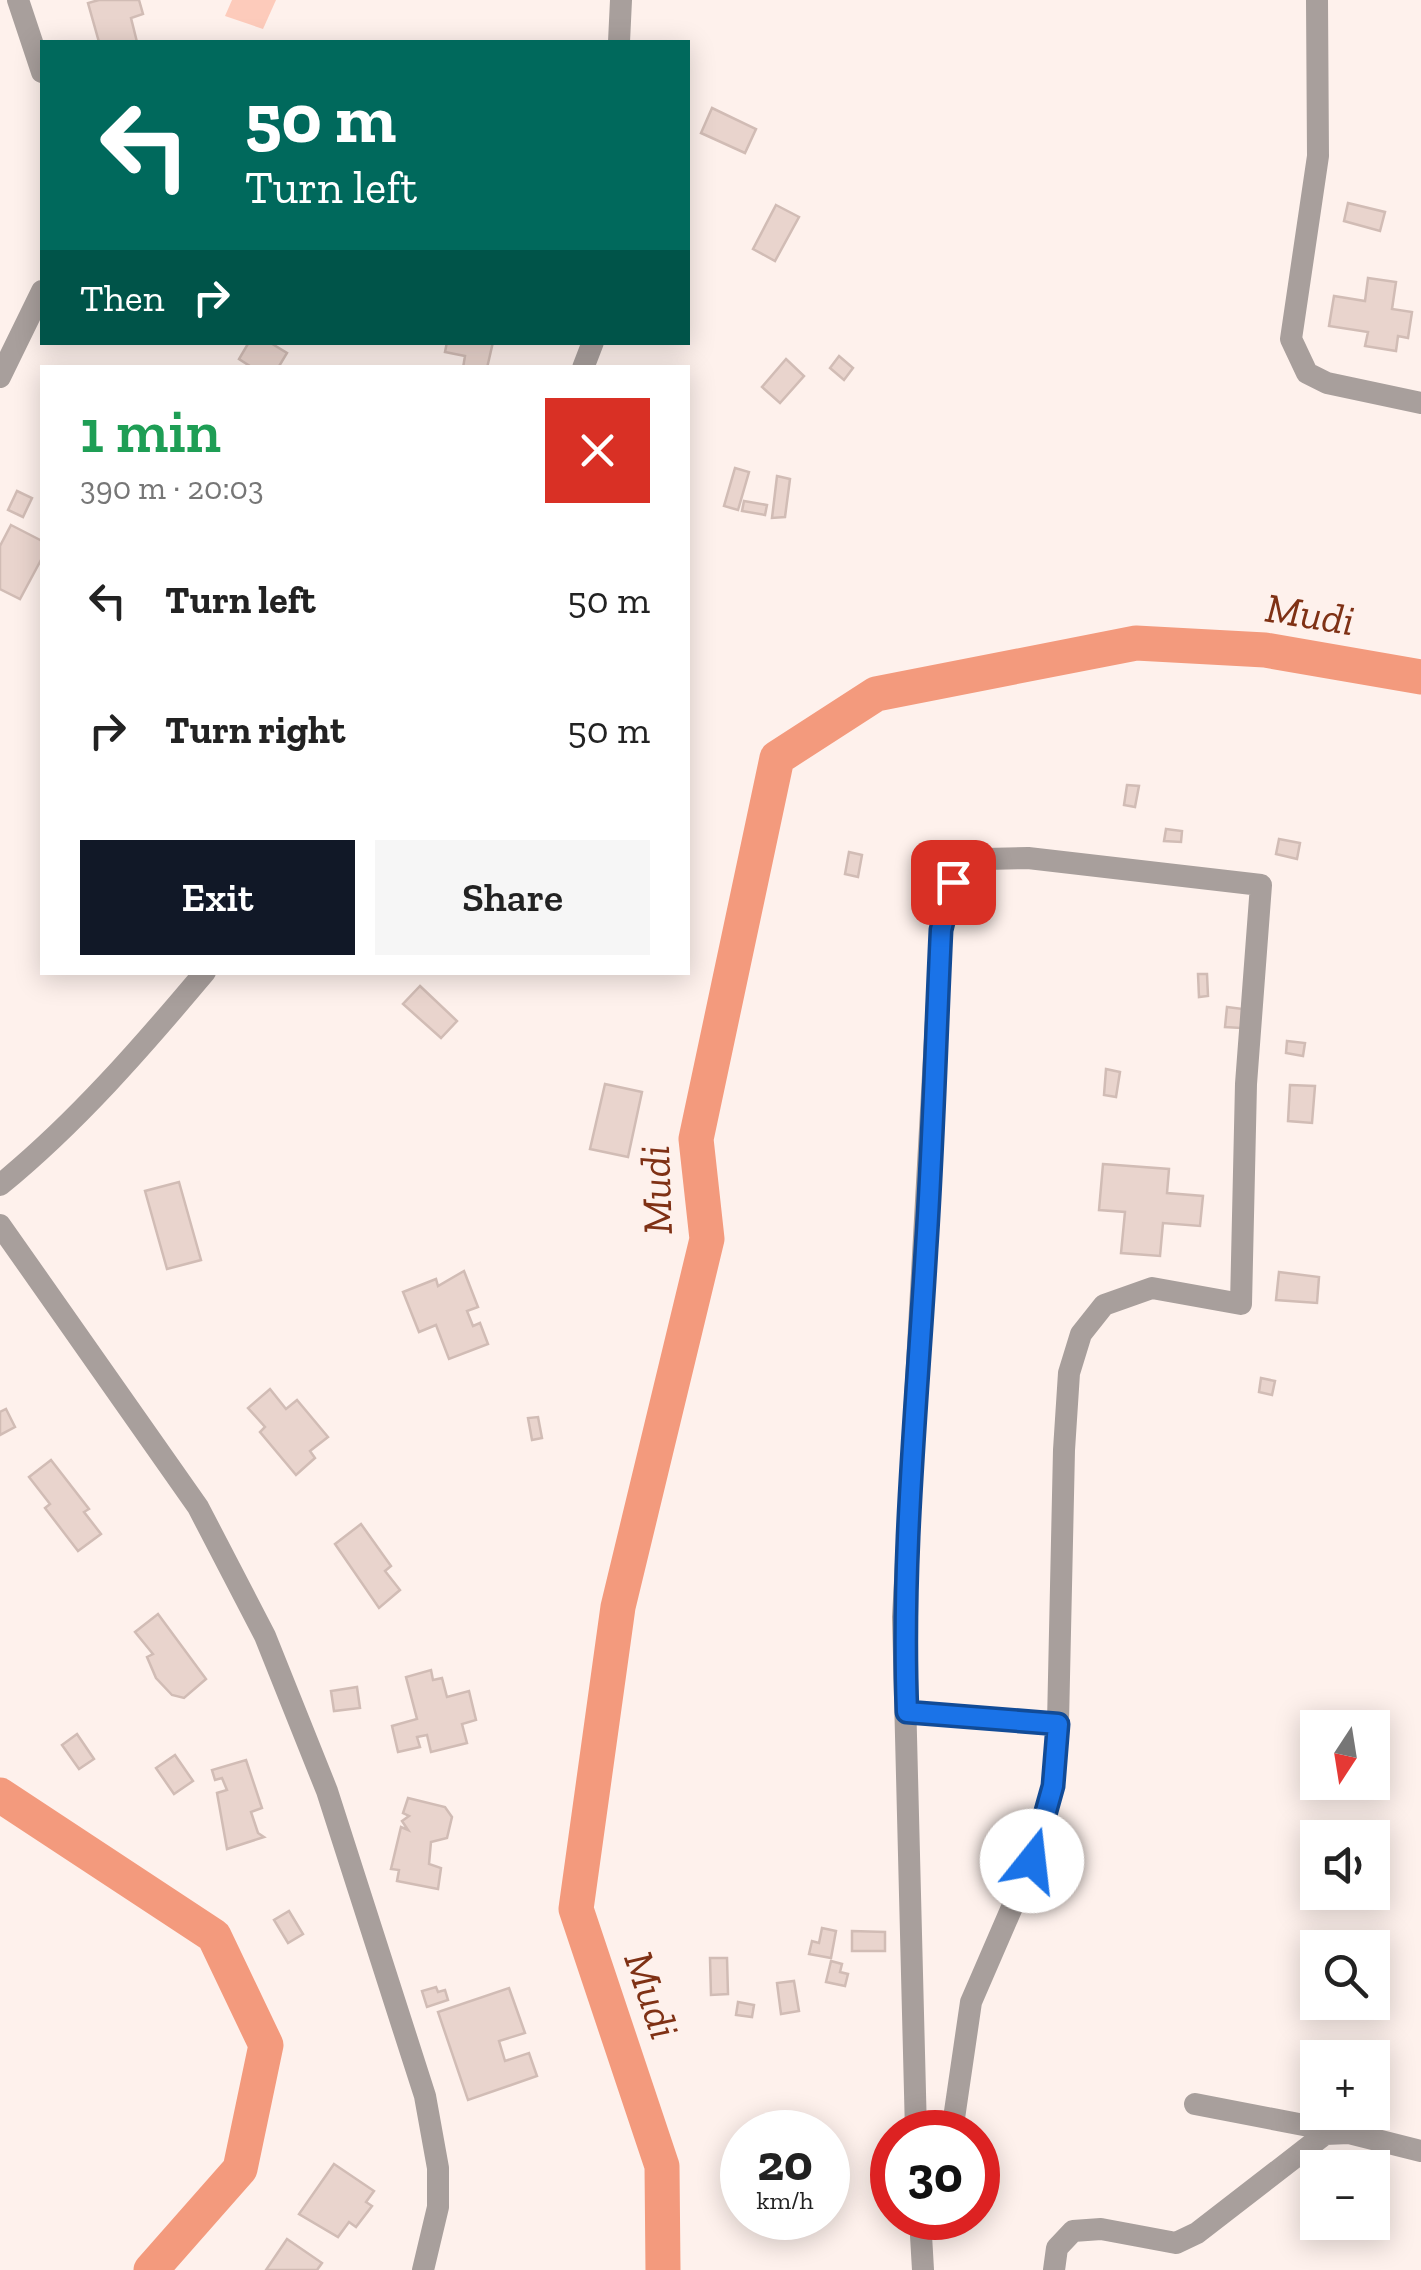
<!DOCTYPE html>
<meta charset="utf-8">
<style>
body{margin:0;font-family:"Zilla Slab",serif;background:#f6f6f6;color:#222;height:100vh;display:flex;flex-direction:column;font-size:38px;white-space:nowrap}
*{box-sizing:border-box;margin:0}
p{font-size:32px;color:#767676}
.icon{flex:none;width:55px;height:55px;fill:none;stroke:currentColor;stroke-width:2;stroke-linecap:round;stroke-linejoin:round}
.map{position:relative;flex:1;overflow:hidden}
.panel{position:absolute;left:40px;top:365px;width:650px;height:610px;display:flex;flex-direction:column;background:#fff;border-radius:0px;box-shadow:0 5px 25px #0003}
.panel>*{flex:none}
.guide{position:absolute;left:40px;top:40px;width:650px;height:305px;border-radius:0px;box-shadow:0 5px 25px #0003;background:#00695c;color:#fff;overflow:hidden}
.needle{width:65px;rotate:192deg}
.buttons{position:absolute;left:1300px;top:1710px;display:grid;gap:20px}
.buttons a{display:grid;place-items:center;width:90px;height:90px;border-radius:0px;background:#fff;box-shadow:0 5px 25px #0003;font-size:50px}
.speed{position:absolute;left:720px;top:2110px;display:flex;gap:20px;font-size:50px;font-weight:700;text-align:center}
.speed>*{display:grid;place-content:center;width:130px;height:130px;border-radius:50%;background:#fff;box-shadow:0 5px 25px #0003;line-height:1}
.speed small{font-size:25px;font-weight:400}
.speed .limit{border:15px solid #d22;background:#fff;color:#111}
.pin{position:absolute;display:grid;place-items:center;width:85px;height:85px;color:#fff;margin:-42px;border-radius:20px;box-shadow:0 5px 15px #0006}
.me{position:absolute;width:110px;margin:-55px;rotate:16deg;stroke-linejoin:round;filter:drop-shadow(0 0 8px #0008)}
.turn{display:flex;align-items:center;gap:35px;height:210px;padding:0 40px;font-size:45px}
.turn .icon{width:130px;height:130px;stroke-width:2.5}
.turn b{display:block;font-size:70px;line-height:85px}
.then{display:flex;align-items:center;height:95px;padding:0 40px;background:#0003;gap:20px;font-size:38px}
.round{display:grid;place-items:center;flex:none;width:105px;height:105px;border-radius:0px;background:#f6f6f6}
.summary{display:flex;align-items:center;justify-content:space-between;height:170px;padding:0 40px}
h1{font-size:60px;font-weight:600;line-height:75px;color:#1e9e55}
.action{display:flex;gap:20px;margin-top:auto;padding:20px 40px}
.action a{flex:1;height:115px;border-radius:0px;background:#111827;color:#fff;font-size:40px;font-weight:600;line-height:115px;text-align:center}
.action a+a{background:#f6f6f6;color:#222}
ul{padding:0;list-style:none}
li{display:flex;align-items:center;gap:30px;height:130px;padding:0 40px}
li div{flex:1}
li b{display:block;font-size:38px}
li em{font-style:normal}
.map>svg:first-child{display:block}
</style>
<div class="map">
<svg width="1421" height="2270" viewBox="0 0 1421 2270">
<rect width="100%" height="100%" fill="#fef1ec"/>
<path fill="#fdcbbb" d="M232,0h44l-13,29 -38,-13z"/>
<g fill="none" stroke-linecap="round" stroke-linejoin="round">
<g stroke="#f39a7d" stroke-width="35">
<path d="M0,1795l214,141 52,109 -26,124 -89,101"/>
<path d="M663,2270l-1,-104 -86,-257 42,-302 89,-368 -11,-100 81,-381 99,-64 260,-51 129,7 156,27"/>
</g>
</g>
<g fill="#e9d4cd" stroke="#d1bcb5" stroke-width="2.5">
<path d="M99,0h40l4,14 -12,4 6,24h-38l-11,-39z"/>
<path d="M712,108l44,21 -11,24 -44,-20z"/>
<path d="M1348,203l37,9 -5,19 -36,-10z"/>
<path d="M776,205l23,12 -24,44 -22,-12z"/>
<path d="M1368,278l28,4 -4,27 20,3 -4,26 -10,-2 -2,15 -31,-5 3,-14 -39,-6 5,-30 31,5z"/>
<path d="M249,342h20l18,11 -9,15h-25l-14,-9z"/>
<path d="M447,342h46l-6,26h-24l2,-12 -20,-4z"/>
<path d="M839,356l14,12 -9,12 -14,-12z"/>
<path d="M786,359l18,17 -24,27 -18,-16z"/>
<path d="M735,468l14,4 -11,38 -14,-4z"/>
<path d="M777,476l13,3 -5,38 -13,1z"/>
<path d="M17,491l15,7 -9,19 -15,-7z"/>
<path d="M744,501l23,4 -2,10 -23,-4z"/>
<path d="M11,525l31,16v17l-22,41 -20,-10v-43z"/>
<path d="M1127,785l12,1 -4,21 -11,-2z"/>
<path d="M1166,829l16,2 -1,11 -17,-1z"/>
<path d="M1279,839l21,4 -3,16 -21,-5z"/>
<path d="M849,852l13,3 -4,22 -13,-3z"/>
<path d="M1198,974h9l1,22 -9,1z"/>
<path d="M420,986l37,35 -16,17 -38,-34z"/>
<path d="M1227,1007l16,2 -2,19 -16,-1z"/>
<path d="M1287,1041l18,2 -2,13 -17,-3z"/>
<path d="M1106,1069l14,3 -4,25 -12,-2z"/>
<path d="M605,1084l37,8 -14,65 -38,-8z"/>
<path d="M1290,1085l25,1 -3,37 -24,-2z"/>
<path d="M1103,1164l66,5 -2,24 36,3 -3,30 -37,-3 -3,33 -39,-3 4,-41 -26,-2z"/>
<path d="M179,1182l22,78 -34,9 -22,-78z"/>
<path d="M464,1271l14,36 -11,4 6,15 7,-3 8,21 -39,15 -13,-34 -17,7 -16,-40 33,-13 2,7z"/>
<path d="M1279,1272l40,5 -2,26 -41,-3z"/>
<path d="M1261,1378l14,3 -3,14 -13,-3z"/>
<path d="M270,1389l16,20 11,-9 31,37 -18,14 5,7 -19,17 -36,-43 5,-5 -17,-19z"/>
<path d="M6,1409l9,18 -15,8v-23z"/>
<path d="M538,1417l4,21 -10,2 -4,-22z"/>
<path d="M51,1460l38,49 -5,3 17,22 -23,17 -33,-43 5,-4 -21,-27z"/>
<path d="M361,1524l30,42 -6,5 15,19 -21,18 -44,-64z"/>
<path d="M158,1614l48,65 -22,19 -12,-3 -16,-17 -9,-21 6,-3 -18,-22z"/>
<path d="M431,1670l2,10 9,-2 5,19 22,-6 7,29 -14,4 5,19 -36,9 -4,-17 -10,2 3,10 -22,5 -6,-26 25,-7 -11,-42z"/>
<path d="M357,1687l3,21 -26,3 -3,-20z"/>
<path d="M77,1734l17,25 -15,10 -17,-24z"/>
<path d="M175,1755l18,26 -19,13 -18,-26z"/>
<path d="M246,1760l16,48 -11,4 7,21 6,4 -37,12 -10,-56 10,-3 -5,-12 -7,2 -3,-10z"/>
<path d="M408,1798l37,9 7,10 -5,21 -16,4 -2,22 12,4 -3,21 -41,-8 2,-11 -8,-1 10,-42 7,3 -6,-9 7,-5 -6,-3z"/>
<path d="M289,1911l14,23 -15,9 -14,-23z"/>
<path d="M822,1928l14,3 -5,27 -22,-4 3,-13 7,2z"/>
<path d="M852,1931l33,1v19h-33z"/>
<path d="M710,1958h17l1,36 -17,1z"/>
<path d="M831,1961l11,3 -2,8 8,2 -3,12 -19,-4z"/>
<path d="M794,1981l5,30 -18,3 -4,-31z"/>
<path d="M436,1987l2,5 7,-2 3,10 -21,7 -5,-16z"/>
<path d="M509,1988l16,45 -26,8 6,20 24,-8 8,23 -69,24 -30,-88z"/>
<path d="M738,2002l16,3 -2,12 -16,-2z"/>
<path d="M334,2164l40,27 -8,11 6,4 -16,21 -7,-5 -11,15 -39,-23z"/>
<path d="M287,2239l35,24 -5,7h-51z"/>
</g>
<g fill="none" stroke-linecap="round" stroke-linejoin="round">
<g stroke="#a89f9c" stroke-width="22">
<path d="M18,0l24,72"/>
<path d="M1317,0l1,156 -27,183 16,34 20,10 94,20"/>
<path d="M619,42l2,-42"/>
<path d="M583,368l10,-26"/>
<path d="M0,377l42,-86"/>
<path d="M0,1185c76,-62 142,-138 205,-213"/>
<path d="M0,1225l198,282 67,129 62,155 98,305 13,72v39l-15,63"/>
<path d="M907,1712l151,11"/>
<path d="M1195,2104l145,28"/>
<path d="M916,2132l-13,-515 38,-687 12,-49 32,-22 43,-1 233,27 -15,199 -5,220 -89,-16 -48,17 -23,29 -12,39 -5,77 -6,273 -5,63 -21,75 -61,141 -19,130"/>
<path d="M920,2218l3,52"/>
<path d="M1054,2270l3,-22 16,-17 28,-2 75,14 21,-10 128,-99 24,-1 72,18"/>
</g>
</g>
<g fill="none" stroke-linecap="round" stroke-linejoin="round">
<defs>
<path id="route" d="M953,882l-12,48c-5,106 -8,213 -15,319 -9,155 -25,308 -19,463l151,12 -5,62 -21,75"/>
</defs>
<use href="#route" stroke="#114b97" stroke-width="25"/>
<use href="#route" stroke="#1a73e8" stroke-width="18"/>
</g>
<g text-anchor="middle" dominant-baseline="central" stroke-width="10" stroke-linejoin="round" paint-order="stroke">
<g font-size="42" font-style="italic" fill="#7f3115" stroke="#fef1ec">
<text transform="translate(1310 614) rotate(9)">Mudi</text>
<text transform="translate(656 1190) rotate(-92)">Mudi</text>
<text transform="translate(652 1995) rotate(71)">Mudi</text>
</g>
</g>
</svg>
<div class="buttons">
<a><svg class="needle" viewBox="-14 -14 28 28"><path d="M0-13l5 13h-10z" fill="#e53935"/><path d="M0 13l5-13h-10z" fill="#767676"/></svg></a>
<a><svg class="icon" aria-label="sound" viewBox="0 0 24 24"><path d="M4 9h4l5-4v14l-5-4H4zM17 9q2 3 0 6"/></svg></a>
<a><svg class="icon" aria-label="search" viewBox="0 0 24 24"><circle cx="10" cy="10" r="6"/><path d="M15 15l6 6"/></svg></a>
<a>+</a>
<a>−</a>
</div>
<div class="speed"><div>20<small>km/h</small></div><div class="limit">30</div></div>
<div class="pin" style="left:953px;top:882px;background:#d93025"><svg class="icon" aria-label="arrive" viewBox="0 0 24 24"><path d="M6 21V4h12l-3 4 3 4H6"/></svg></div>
<svg class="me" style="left:1032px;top:1861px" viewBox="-20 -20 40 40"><circle r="19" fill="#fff"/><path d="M0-13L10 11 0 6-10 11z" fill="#1a73e8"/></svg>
<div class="guide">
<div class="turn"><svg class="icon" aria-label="left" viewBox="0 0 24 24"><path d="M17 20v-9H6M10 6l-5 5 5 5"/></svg><div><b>50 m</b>Turn left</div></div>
<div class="then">Then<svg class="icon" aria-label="right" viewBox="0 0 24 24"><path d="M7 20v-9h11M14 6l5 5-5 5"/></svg></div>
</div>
<section class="panel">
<div class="summary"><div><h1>1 min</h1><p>390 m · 20:03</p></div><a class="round" style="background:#d93025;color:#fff"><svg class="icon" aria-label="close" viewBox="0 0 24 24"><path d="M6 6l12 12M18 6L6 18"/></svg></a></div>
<ul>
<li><svg class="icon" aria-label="left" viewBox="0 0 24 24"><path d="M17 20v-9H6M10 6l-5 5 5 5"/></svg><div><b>Turn left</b></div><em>50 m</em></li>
<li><svg class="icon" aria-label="right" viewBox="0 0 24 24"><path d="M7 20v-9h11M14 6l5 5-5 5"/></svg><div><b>Turn right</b></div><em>50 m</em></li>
</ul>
<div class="action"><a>Exit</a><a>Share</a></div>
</section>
</div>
